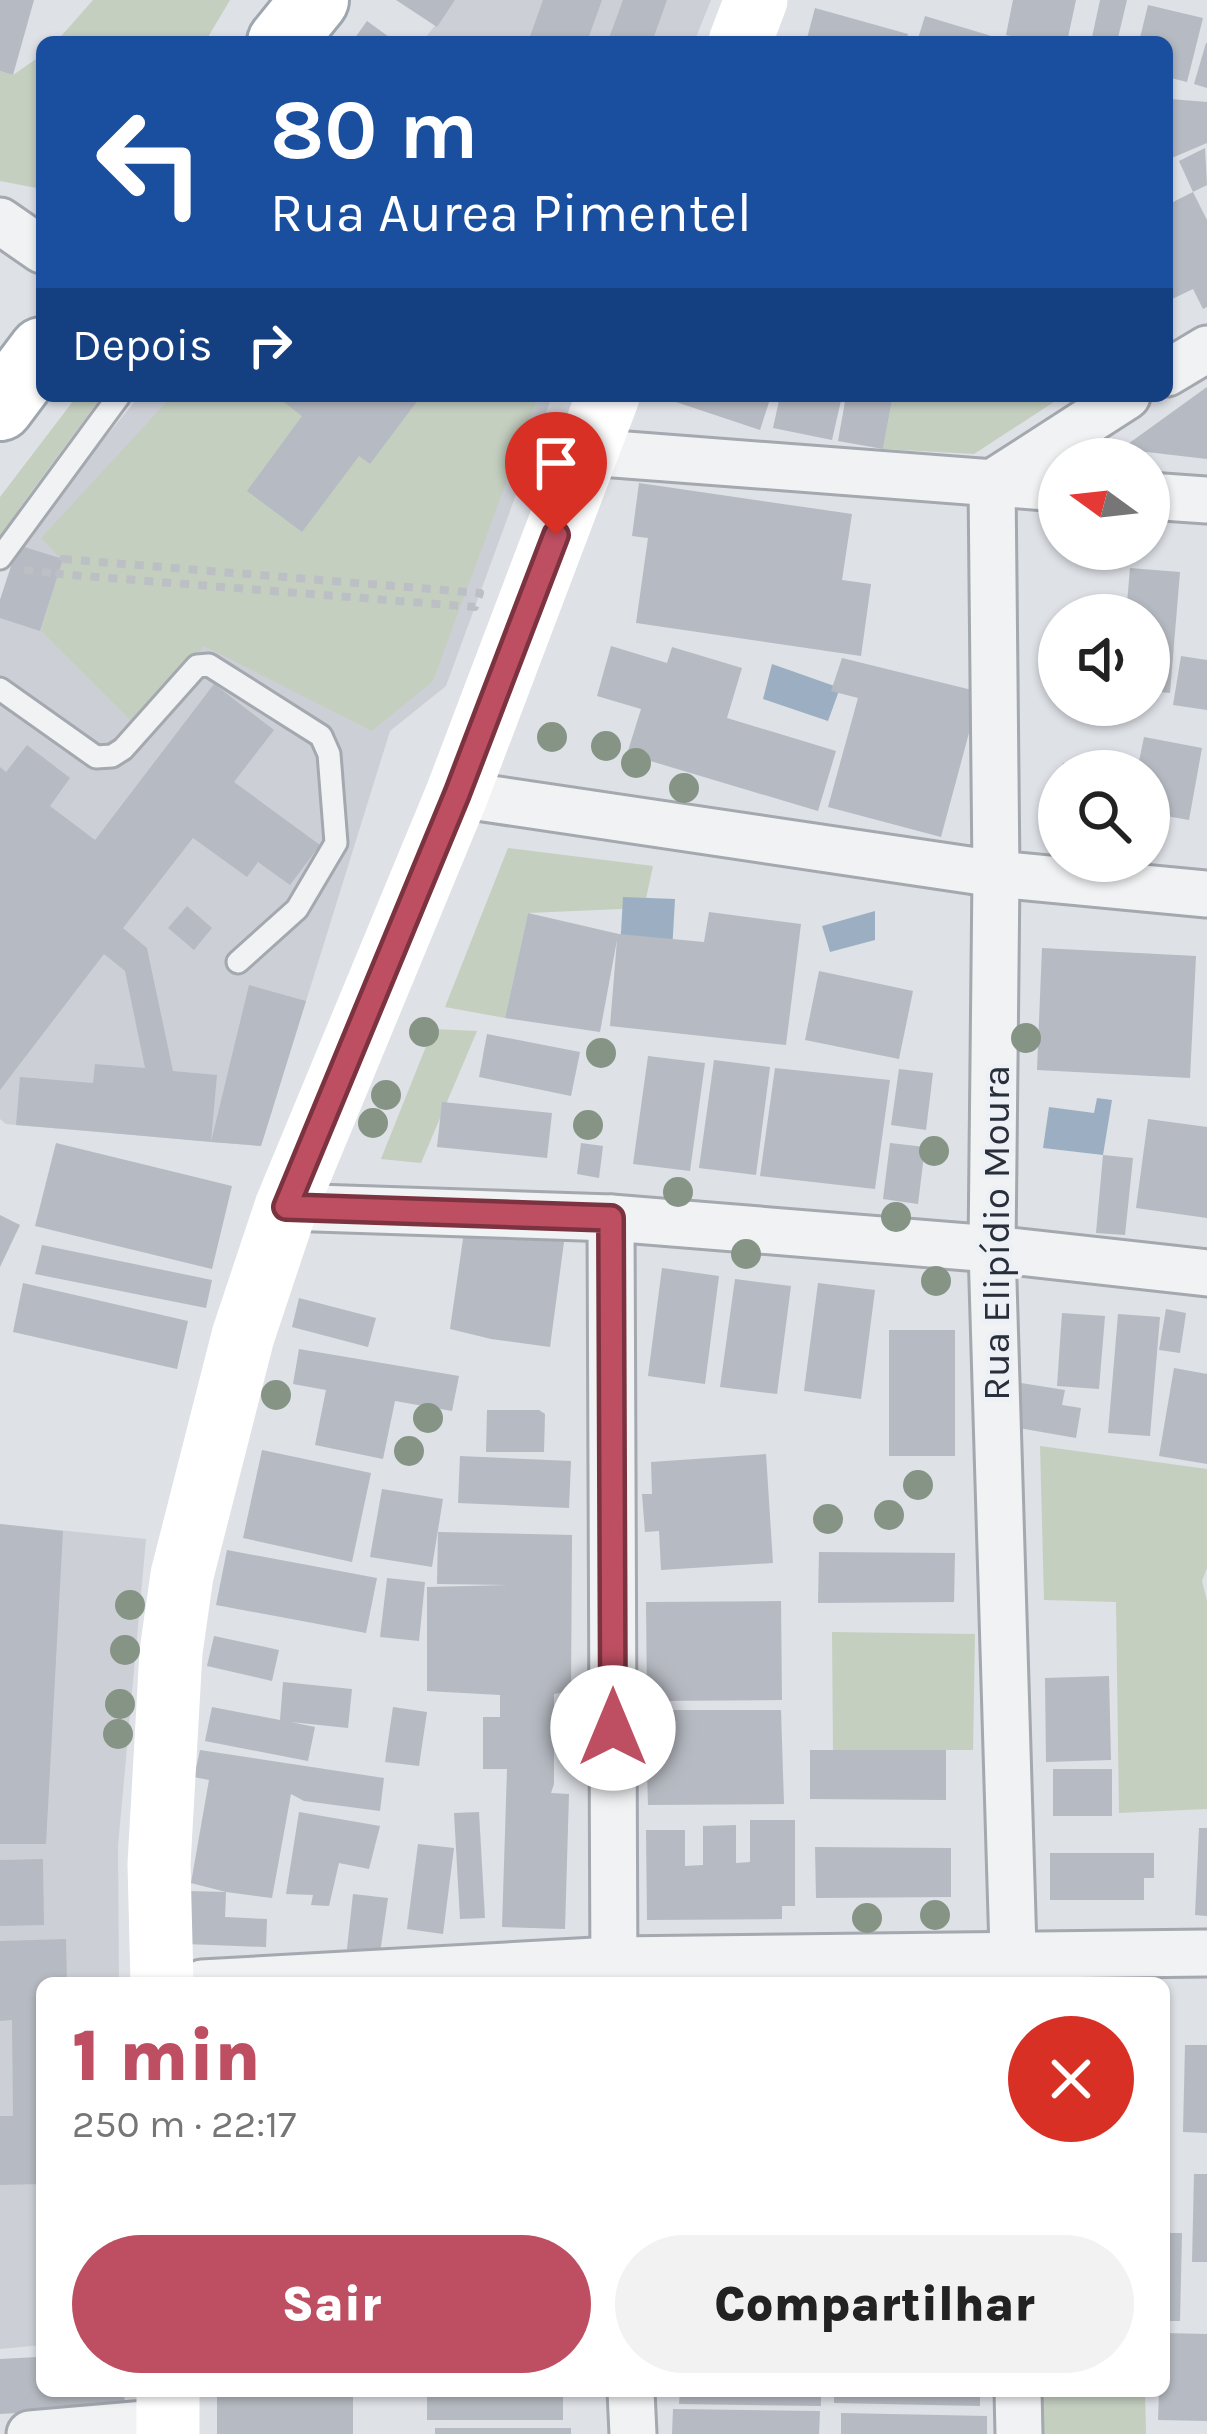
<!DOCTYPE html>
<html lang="pt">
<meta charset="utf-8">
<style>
body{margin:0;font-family:Karla,sans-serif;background:#f2f2f2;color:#222;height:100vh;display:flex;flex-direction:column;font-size:45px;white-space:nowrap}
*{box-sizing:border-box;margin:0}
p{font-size:39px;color:#767676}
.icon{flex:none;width:66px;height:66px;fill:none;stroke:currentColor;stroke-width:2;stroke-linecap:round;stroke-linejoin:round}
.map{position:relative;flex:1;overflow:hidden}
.panel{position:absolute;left:36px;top:1977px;width:1134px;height:420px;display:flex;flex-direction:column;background:#fff;border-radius:18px;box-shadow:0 3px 9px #0004}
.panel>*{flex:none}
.top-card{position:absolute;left:36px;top:36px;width:1137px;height:366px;border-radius:18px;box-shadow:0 3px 9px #0004;background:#1a4fa0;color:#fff;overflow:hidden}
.needle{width:78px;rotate:285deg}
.tools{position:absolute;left:1038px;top:438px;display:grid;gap:24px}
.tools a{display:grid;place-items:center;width:132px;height:132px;border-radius:50%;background:#fff;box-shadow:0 3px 9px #0004;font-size:60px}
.pin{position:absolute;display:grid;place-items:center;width:102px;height:102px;color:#fff;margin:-123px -51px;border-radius:50% 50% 50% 0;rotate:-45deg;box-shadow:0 0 12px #0007}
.pin .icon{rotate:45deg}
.me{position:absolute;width:132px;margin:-66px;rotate:0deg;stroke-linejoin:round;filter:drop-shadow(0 0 9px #0008)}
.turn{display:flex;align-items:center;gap:42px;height:252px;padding:0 36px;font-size:54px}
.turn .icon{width:156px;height:156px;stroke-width:2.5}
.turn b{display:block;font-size:84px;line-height:102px}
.then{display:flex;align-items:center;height:114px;padding:0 36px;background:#0003;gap:24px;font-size:45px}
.round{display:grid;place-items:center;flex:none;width:126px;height:126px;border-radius:63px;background:#f2f2f2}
.summary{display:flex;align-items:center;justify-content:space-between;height:204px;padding:0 36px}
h1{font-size:72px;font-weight:800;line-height:90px;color:#be4f62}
.button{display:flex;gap:24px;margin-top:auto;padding:24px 36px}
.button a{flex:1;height:138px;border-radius:72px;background:#be4f62;color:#fff;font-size:48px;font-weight:800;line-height:138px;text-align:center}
.button a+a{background:#f2f2f2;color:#222}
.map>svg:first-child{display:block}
</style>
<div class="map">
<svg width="1207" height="2434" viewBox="0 0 1207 2434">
<rect width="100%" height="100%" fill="#dee1e6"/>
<g fill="#ccd0d6">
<path d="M455,0h256l-17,42h-272z"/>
<path d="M139,396h413l-106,290 -56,45 -129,415 -245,-21 -10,-1 -6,-5v-519l18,-55z"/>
<path d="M0,1524l146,15 -28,307 1,137h-77v362l-42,4z"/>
</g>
<g fill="#c4cfc0">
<path d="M93,0h137l-25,42h-149z"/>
<path d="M42,55v134l-42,-8v-110l13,4z"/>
<path d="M77,396h25l-81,110 -21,35v-44z"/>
<path d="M172,396h366l-105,285 -61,50 -168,-85 -64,84 -99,-99 21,-71 -21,-22z"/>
<path d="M870,396h193l-89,58 -91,-5 9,-49z"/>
<path d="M508,848l145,18 -9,42 -116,5 -23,105 -60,-11z"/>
<path d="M433,1029l44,2 -56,132 -40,-4z"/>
<path d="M1040,1446l167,23v99l-5,13 5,20v208l-88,4 -3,-211 -72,-2z"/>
<path d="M832,1632l143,2 -2,116h-140z"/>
<path d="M1037,2391h108l1,43h-109z"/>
</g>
<g fill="#9cafc2">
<path d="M772,664l68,24 -12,33 -65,-22z"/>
<path d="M623,897l52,2 -4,71 -52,-3z"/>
<path d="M875,911v29l-45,12 -8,-26z"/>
<path d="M1097,1098l15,2 -9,55 -60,-7 6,-41 45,6z"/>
</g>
<g fill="#b6bac2">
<path d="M0,0h34l-21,75 -13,-4z"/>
<path d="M396,0h59l-18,27z"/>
<path d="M543,0h59l-15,42h-59z"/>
<path d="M623,0h44l-15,42h-30l-13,-4z"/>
<path d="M1013,0h63l-9,42h-26l-35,-7z"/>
<path d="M1100,0h27l-10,42h-26z"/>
<path d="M1148,5l55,13 -16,64 -20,-5v-35h-28z"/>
<path d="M815,8l93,26 -2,8h-100z"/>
<path d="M925,16l83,25 -1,1h-90z"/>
<path d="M367,21l29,21h-44z"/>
<path d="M1206,43h1v45l-13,-4z"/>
<path d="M1170,99l37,3v41l-40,17z"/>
<path d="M1205,148l2,37 -14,7 -14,-31z"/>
<path d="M1193,192l14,28v87l-4,2 -10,-20 -25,12 -1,-2v-56l2,-2 -2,-36z"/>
<path d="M1207,387v72l-86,-10 79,-57z"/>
<path d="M282,396h139l-51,68 -11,-8 -57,76 -55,-41 55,-75 -22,-17z"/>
<path d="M675,396h96l-11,34 -87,-29z"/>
<path d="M780,396h62l-10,44 -59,-12z"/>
<path d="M846,396l46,4 -9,49 -45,-8z"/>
<path d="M639,483l213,31 -10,66 29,4 -10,72 -225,-33 12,-85 -16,-2z"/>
<path d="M18,545l45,14 -23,72 -40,-13v-18z"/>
<path d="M1130,568l50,4 -10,121 -21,-2v-76h-23z"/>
<path d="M611,646l56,17 5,-16 70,21 -15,50 109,33 -18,60 -191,-57 14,-45 -44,-13z"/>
<path d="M1181,656l26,4v50l-34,-5z"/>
<path d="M842,658l138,34 -39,145 -113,-30 30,-109 -27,-7z"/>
<path d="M214,684l60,46 -40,52 86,63 -30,40 -32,-23 -11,15 -54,-39 -70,90 24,20 26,123 44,4 -6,67 38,-157 57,16 -45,145 -50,-4 -122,-11 -73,-6 4,-48 73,6 2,-19 50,4 -20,-97 -21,-17 -104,136v-323l6,5 21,-27 43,33 -20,28 45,34z"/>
<path d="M1144,737l58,11 -13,72 -40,-7v-42h-12z"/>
<path d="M1063,763l33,6v2h-34z"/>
<path d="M1057,802h2v41l-9,-2z"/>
<path d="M187,906l25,22 -18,22 -26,-22z"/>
<path d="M709,912l92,12 -15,121 -176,-19 7,-86 -17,92 -95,-14 23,-105 91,21 85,8z"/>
<path d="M1042,948l154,8 -6,122 -153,-8z"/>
<path d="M819,971l94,20 -14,68 -94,-19z"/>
<path d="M487,1034l93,18 -9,44 -92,-19z"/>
<path d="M648,1056l57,7 -15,108 -57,-7z"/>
<path d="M714,1060l56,7 -14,108 -57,-7z"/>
<path d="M775,1068l115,12 -15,109 -115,-13z"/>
<path d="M899,1069l34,4 -7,57 -35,-5z"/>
<path d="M442,1102l110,11 -5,45 -110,-11z"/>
<path d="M1148,1119l59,8v91l-71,-10z"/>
<path d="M56,1143l176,43 -20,83 -177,-43z"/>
<path d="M581,1143l22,3 -4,32 -22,-4z"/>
<path d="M890,1143l35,4 -7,57 -35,-5z"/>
<path d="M1103,1155l30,3 -8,77 -29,-2z"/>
<path d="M0,1215l20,10 -20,42z"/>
<path d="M464,1232l41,2 59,8 -14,105 -59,-8 -41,-10z"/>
<path d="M42,1245l170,35 -6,28 -171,-34z"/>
<path d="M662,1268l57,8 -14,108 -57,-8z"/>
<path d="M735,1279l56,7 -14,108 -57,-7z"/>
<path d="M23,1283l165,38 -11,48 -164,-37z"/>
<path d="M818,1283l57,7 -14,109 -57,-8z"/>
<path d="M299,1298l77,20 -8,29 -76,-20z"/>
<path d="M1166,1309l20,4 -6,40 -21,-3z"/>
<path d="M1062,1313l43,3 -6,73 -42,-3z"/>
<path d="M1118,1314l42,3 -10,119 -42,-3z"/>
<rect x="889" y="1330" width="66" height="126"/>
<path d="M299,1349l160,27 -7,35 -57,-10 -12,58 -68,-14 11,-55 -33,-6z"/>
<path d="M1174,1368l33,6v90l-48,-8z"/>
<path d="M1021,1383l44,7 -3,15 19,3 -5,30 -63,-11z"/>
<path d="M487,1410h52l6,4 -1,38h-58z"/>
<path d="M262,1450l109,23 -19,89 -109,-24z"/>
<path d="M766,1454l7,109 -112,7 -2,-39 -14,1 -3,-38h10l-1,-32z"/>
<path d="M460,1456l111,5 -2,47 -111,-5z"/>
<path d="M382,1489l61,10 -11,68 -62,-10z"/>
<path d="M0,1524l63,7 -17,313h-46z"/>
<path d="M438,1532l134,3 -1,156 -17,3v90l-3,9 18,1 -4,135 -63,-2 5,-158h-24v-52h17v-22l-73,-4v-104l81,-2 -71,-1z"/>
<path d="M227,1550l150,28 -11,55 -150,-28z"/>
<path d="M819,1552l136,1 -1,49 -136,1z"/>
<path d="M387,1578l38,4 -6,59 -39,-4z"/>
<path d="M781,1601l1,99 -135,1 -1,-99z"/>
<path d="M214,1636l65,14 -7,31 -65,-15z"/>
<path d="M1109,1676l2,84 -65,2 -1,-84z"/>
<path d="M283,1682l69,7 -4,39 -57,-6 24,5 -7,34 -103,-20 7,-34 68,13z"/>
<path d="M393,1707l34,5 -8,54 -34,-4z"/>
<path d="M645,1710h136l3,94 -136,1z"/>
<path d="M200,1750l184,28 -4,33 -76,-10 -13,-7 -19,104 -46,-6 -35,-9 18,-103 -15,-3z"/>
<path d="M810,1750h136v50l-136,-1z"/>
<rect x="1053" y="1769" width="59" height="47"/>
<path d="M299,1812l81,14 -11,43 -30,-6 -10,43 -18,-1 2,-10 -27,-1z"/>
<path d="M479,1812l6,106 -25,1 -6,-106z"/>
<path d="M750,1820h45v86h-13v13l-135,1 -1,-90h39v36l18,-1v-39l33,-1v38l14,-1z"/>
<path d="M1199,1828h8v88l-12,-1z"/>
<path d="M418,1844l36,4 -11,86 -36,-5z"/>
<path d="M815,1847l136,1v49l-135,1z"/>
<path d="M1050,1853h104v25h-10v22h-94z"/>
<path d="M43,1859l1,66 -44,1v-66z"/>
<path d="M187,1891l39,1 -1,25 42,2 -1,28 -80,-3z"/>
<path d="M353,1894l35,4 -8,55 -33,-4z"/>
<path d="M66,1939l1,44h-25v201l-42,1v-69h13l-1,-96 -12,1v-80z"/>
<path d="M1185,2045h22v88l-24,-1z"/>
<path d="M1194,2174h13v88h-15z"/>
<path d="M1164,2233h18l-2,88h-16z"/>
<path d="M1164,2333l43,1v87l-49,-1 1,-29h5z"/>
<path d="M38,2357l1,16h3v18h82l1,16 -125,7v-55z"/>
<rect x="217" y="2391" width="136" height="43"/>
<rect x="427" y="2391" width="136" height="29"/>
<path d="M680,2391h141v15l-142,-2z"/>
<path d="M834,2391h146v15l-146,-3z"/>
<path d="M673,2409l147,2 -1,23h-147z"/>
<path d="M841,2413l146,3v18h-146z"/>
<rect x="435" y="2428" width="136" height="6"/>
</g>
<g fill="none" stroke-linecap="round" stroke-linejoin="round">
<defs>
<g id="service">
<path d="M0,558l119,-162"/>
<path d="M0,689l96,68 16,-1 11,-7 74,-83 12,-1 112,71 8,18 7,89 -39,66 -59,53"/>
</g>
<g id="minor">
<path d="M0,221l42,29"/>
<path d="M1167,373l40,-24"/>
<path d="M588,452l471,36"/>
<path d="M1149,496l58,4"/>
<path d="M457,794l539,80 211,20"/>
<path d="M286,1207l325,11 381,31 215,24"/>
<path d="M611,1218l3,765"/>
<path d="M202,1983l411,-23 594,-7"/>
<path d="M1014,1983l-22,-734 4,-375 -4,-391 135,-87"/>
<path d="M631,2391l2,43"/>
<path d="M1018,2391l1,43"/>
<path d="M30,2434l139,-12"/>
</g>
<g id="primary">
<path d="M281,42l34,-42"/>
<path d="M0,407l42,-56"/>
</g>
</defs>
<use href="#service" stroke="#a4a8af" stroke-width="27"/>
<use href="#minor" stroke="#a4a8af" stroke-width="51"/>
<use href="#primary" stroke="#9ea6b0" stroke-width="72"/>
<g stroke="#bcbfc4" stroke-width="8" stroke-dasharray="9 9" stroke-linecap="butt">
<path d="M63,559l417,34 -5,14 -416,-33z"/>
<path d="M24,570l35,4"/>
</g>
<use href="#service" stroke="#f0f2f4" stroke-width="21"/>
<use href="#minor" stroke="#f0f2f4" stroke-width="45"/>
<g stroke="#fff" stroke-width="63">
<path d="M740,42l16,-42"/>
<path d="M162,1983l-3,-119 12,-212 11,-77 61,-239 43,-129 171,-413 151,-398"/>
<path d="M168,2391v43"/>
</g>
<use href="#primary" stroke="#fff" stroke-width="66"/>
</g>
<g fill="#869486">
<circle cx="552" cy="737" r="15"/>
<circle cx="606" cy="746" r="15"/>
<circle cx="636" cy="763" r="15"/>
<circle cx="684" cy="788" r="15"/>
<circle cx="424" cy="1032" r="15"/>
<circle cx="1026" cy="1038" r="15"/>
<circle cx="601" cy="1053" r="15"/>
<circle cx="386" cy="1095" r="15"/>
<circle cx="373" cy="1123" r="15"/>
<circle cx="588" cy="1125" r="15"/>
<circle cx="934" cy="1151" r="15"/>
<circle cx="678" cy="1192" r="15"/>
<circle cx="896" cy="1217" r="15"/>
<circle cx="746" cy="1254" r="15"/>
<circle cx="936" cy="1281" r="15"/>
<circle cx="276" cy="1395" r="15"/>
<circle cx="428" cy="1418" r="15"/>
<circle cx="409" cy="1451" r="15"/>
<circle cx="918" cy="1485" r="15"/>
<circle cx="889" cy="1515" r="15"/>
<circle cx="828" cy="1519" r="15"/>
<circle cx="130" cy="1605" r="15"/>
<circle cx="125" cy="1650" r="15"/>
<circle cx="120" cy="1704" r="15"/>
<circle cx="118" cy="1734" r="15"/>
<circle cx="935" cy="1915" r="15"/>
<circle cx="867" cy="1918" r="15"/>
</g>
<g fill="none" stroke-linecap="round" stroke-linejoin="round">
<defs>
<path id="route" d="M556,535l-99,259 -171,413 325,11 2,510"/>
</defs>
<use href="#route" stroke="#7c3340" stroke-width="30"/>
<use href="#route" stroke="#be4f62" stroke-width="21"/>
</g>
<g text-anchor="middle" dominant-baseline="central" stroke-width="9" stroke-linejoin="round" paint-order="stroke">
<g font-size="39" fill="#292f3a" stroke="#edf0f4">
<text transform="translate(996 1233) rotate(-90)">Rua Elipídio Moura</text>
</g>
</g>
</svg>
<div class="tools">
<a><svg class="needle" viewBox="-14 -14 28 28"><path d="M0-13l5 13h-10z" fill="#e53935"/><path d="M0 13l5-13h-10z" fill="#767676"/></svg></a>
<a><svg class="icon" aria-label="sound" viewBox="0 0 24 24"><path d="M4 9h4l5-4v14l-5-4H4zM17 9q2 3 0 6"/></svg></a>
<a><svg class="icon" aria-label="search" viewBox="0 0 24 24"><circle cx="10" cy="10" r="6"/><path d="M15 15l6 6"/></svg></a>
</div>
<div class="pin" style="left:556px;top:535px;background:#d93025"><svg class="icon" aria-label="arrive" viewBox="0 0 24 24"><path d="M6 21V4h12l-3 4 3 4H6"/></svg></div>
<svg class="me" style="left:613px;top:1728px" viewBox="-20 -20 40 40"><circle r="19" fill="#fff"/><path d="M0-13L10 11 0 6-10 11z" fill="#be4f62"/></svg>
<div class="top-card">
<div class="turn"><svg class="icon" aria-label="left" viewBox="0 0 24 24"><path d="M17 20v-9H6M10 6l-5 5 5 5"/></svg><div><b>80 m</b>Rua Aurea Pimentel</div></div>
<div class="then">Depois<svg class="icon" aria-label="right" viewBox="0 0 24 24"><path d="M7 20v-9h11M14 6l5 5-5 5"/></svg></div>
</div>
<section class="panel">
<div class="summary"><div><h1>1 min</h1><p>250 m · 22:17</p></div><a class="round" style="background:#d93025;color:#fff"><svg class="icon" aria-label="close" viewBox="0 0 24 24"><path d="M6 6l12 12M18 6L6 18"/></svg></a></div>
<div class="button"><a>Sair</a><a>Compartilhar</a></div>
</section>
</div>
